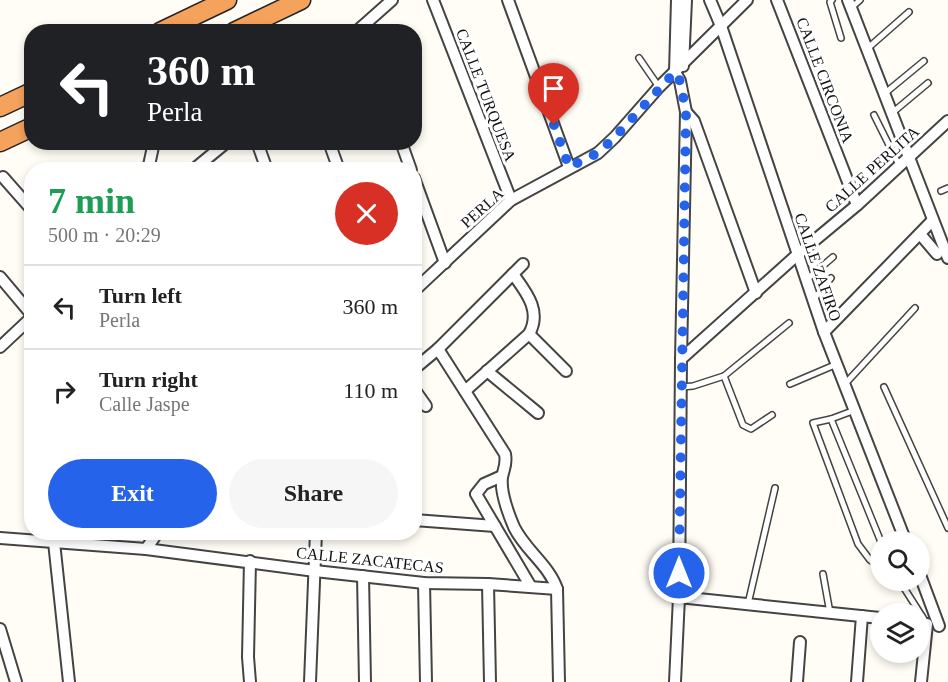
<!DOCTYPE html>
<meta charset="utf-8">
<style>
body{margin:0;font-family:Georgia,serif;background:#f6f6f6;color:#222;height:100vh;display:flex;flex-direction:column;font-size:22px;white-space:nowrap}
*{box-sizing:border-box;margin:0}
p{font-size:20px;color:#767676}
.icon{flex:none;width:33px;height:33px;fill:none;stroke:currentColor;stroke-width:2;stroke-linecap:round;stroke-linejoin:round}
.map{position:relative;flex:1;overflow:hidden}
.drawer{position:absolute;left:24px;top:162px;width:398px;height:378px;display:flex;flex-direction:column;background:#fff;border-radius:24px;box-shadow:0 3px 9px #0003}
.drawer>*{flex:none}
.top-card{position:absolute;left:24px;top:24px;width:398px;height:126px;border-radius:24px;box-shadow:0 3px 9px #0003;background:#202124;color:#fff;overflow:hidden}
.buttons{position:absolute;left:870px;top:531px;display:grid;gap:12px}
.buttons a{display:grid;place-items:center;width:60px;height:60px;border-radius:50%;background:#fff;box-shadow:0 3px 9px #0003;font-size:30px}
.pin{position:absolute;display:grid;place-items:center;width:51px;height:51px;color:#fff;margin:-62px -26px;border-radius:50% 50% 50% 0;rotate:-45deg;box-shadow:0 0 6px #0007}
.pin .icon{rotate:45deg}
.me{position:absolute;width:66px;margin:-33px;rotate:0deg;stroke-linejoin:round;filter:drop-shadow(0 0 4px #0008)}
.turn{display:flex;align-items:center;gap:21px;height:126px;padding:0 24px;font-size:27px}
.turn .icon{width:78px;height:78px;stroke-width:2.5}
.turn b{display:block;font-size:42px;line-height:51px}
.round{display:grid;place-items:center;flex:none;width:63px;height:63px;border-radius:32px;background:#f6f6f6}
.head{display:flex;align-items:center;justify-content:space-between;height:102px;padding:0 24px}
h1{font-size:36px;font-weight:700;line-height:45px;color:#1e9e55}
.button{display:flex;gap:12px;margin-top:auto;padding:12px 24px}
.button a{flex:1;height:69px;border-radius:36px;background:#2563eb;color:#fff;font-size:24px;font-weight:700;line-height:69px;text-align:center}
.button a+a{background:#f6f6f6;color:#222}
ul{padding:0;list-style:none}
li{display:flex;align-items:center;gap:18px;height:84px;padding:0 24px;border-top:2px solid #e0e0e0}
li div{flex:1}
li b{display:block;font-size:22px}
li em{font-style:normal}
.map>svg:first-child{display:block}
</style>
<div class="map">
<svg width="948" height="682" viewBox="0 0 948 682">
<rect width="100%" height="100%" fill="#fffdf5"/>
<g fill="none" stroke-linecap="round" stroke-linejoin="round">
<defs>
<g id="lane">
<path d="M832,0l-2,2 11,36"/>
<path d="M851,8l9,-8"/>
<path d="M868,48l41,-36"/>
<path d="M639,58l20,29"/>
<path d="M884,94l40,-33"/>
<path d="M892,113l36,-30"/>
<path d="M874,115l25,50"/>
<path d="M941,191l7,-3"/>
<path d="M806,280l27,-23"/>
<path d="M814,299l17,-21"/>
<path d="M724,376l19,49 8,4 21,-14"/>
<path d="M790,384l47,-20"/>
<path d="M845,384l70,-76"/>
<path d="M681,387l12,-1 31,-10 65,-53"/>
<path d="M884,387l64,141"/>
<path d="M855,410l-24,9 50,123"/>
<path d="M831,419l-18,4 45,121 12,16 10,6"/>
<path d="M823,574l7,39"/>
<path d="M899,580l28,44"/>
<path d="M748,604l27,-116"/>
</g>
<g id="street">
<path d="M433,0l78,200"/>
<path d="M508,0l61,167"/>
<path d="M710,0l11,26 103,306 82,210"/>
<path d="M777,0l80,205"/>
<path d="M848,0l100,258"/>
<path d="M356,32l36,-32"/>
<path d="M683,66l3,-66"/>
<path d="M686,112l8,9 62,172"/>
<path d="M257,142l10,28"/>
<path d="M329,142l10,28"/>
<path d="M401,142l10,28"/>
<path d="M148,170l6,-28"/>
<path d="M193,170l34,-28"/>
<path d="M3,177l29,33"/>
<path d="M414,178l31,85"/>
<path d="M920,234l17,20"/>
<path d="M0,277l32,38"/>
<path d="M414,291l97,-91 87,-47 17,-16 44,-50 88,-87"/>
<path d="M824,332l109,-112"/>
<path d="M529,334l37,37"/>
<path d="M0,347l32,-30"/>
<path d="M438,349l67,105c2,10 -1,14 -3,23 -2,16 6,36 12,50 11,23 35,38 43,62l2,93"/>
<path d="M681,359l116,-104 60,-50 91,-84"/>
<path d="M414,369l24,-20 85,-85"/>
<path d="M487,371l51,42"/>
<path d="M414,389l12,17"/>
<path d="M465,391l64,-57c13,-23 -3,-42 -16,-60"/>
<path d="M502,476l-18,8 -8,10 55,93"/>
<path d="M414,520l81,6"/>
<path d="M0,538l146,11 169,22 109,12 64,1 69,5"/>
<path d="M54,542l15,140"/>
<path d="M146,549l12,-17"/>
<path d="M250,561l-2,96 2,25"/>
<path d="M920,575l19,51"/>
<path d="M363,576l2,106"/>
<path d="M424,583l2,99"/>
<path d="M488,584l2,98"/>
<path d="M679,597l201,21"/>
<path d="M0,629l16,53"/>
<path d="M310,682l6,-150"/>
<path d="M675,682l4,-85 2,-238 5,-247 -6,-31 -5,-9 2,-72"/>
<path d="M797,682l3,-40"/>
<path d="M857,682l5,-66"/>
<path d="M921,682l6,-58"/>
</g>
<g id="highway">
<path d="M160,32l67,-32"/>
<path d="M234,32l67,-32"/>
<path d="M0,107l32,-15"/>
<path d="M0,142l32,-15"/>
</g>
</defs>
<use href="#lane" stroke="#444" stroke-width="8"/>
<use href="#street" stroke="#444" stroke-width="14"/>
<use href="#highway" stroke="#222" stroke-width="21"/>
<use href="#lane" stroke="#fff" stroke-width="5"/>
<use href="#street" stroke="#fff" stroke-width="10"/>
<use href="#highway" stroke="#f5a25d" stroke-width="18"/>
</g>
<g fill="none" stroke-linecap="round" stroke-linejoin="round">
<path stroke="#2563eb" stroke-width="10" stroke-dasharray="0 18" d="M554,125l15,42 29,-14 17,-16 60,-65 5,9 6,31 -7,461"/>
</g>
<g text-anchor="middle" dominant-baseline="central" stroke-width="6" stroke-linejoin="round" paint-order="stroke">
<g font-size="16" fill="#111" stroke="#fff">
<text transform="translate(825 80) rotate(69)">CALLE CIRCONIA</text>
<text transform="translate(486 95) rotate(69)">CALLE TURQUESA</text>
<text transform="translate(872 169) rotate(-42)">CALLE PERLITA</text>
<text transform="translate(482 208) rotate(-42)">PERLA</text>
<text transform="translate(818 267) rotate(71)">CALLE ZAFIRO</text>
<text transform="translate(370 560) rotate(6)">CALLE ZACATECAS</text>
</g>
</g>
</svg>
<div class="buttons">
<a><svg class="icon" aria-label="search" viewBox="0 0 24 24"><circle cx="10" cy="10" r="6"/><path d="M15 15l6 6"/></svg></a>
<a><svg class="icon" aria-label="layers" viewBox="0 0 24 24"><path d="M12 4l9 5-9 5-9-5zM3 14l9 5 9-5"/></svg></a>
</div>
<div class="pin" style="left:554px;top:125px;background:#d93025"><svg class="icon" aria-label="arrive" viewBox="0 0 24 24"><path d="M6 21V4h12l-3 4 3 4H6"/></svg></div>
<svg class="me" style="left:679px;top:573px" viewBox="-20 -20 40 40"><circle r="17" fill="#2563eb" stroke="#fff" stroke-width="3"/><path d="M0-11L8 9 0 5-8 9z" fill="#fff"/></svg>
<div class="top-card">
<div class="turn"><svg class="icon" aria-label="left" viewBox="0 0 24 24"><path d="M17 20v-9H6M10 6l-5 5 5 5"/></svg><div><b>360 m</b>Perla</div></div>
</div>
<section class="drawer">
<div class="head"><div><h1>7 min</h1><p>500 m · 20:29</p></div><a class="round" style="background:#d93025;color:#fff"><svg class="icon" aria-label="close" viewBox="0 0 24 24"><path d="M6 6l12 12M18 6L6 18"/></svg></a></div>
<ul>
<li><svg class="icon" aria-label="left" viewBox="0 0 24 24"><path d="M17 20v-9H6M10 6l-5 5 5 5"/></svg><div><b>Turn left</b><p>Perla</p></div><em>360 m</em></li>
<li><svg class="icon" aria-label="right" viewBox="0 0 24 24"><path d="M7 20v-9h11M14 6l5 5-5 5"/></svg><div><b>Turn right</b><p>Calle Jaspe</p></div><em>110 m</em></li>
</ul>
<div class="button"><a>Exit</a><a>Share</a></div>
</section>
</div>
